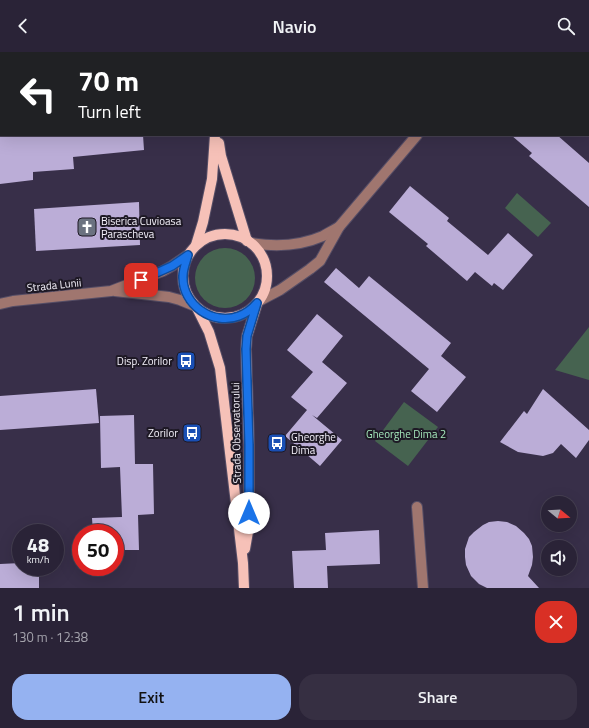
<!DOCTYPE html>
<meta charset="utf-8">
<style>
body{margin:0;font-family:"Titillium Web",sans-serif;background:#362f42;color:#f1f3f6;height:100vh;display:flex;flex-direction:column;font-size:15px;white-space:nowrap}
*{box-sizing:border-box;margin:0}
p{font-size:13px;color:#a5a4ad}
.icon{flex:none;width:22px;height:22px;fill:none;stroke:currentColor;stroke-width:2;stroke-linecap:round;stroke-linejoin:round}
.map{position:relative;height:536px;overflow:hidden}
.drawer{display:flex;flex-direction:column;background:#2a2337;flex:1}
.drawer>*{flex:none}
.guide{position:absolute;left:0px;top:0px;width:589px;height:84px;box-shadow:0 4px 16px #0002,0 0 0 1px #464052;background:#202124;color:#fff;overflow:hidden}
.needle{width:26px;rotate:108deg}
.fabs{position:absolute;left:541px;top:444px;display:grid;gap:8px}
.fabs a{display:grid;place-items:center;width:36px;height:36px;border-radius:50%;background:#2a2337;box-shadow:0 4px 16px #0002,0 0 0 1px #464052;font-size:20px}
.speed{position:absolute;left:12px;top:472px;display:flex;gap:8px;font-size:20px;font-weight:700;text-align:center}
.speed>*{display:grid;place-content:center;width:52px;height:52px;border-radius:50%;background:#2a2337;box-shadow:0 4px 16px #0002,0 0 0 1px #464052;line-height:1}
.speed small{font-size:10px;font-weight:400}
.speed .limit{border:6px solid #d22;background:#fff;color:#111}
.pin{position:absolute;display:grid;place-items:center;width:34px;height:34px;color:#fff;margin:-17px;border-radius:8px;box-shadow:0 2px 6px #0006}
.me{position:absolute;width:44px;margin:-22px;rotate:0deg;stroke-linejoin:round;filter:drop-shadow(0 0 3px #0008)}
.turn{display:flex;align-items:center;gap:14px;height:84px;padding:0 12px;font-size:18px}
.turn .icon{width:52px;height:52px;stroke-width:2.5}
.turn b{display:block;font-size:28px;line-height:34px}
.round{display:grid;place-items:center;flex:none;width:42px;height:42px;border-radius:16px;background:#362f42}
.head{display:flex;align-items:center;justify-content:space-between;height:68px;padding:0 12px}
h1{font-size:24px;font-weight:600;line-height:30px}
.action{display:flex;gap:8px;margin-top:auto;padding:8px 12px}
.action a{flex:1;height:46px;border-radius:16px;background:#95b2f1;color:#111;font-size:16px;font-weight:600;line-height:46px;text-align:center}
.action a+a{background:#362f42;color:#f1f3f6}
header{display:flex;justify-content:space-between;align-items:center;height:52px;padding:0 12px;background:#2a2337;font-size:18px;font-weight:600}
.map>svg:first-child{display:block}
</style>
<header><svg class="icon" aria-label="back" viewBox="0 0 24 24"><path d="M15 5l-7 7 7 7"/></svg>Navio<svg class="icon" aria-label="search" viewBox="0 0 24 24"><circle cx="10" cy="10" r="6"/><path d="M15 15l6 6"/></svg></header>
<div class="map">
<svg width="589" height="536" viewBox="0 0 589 536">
<rect width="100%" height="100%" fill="#382f49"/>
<g fill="#466350">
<path d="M517,141l34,30 -13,14 -33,-29z"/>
<circle cx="225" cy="226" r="30"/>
<path d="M589,275v53l-34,-10z"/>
<path d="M404,350l34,25 -30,39 -33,-25z"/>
</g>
<g fill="#bbadd7">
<path d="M0,83h143l1,15 -71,7 1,12 -41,3v8l-33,4z"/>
<path d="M511,83h46l32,28v44l-60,-51 3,-3z"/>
<path d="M410,134l39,32 -2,3 41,34 20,-22 25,22 -30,35 -9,-7 -2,3 -17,-14 -8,9 -41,-35 2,-2 -39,-32z"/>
<path d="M139,150l1,43 -104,6 -2,-42z"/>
<path d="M336,216l23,20 10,-12 82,67 -10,13 25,21 -29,35 -26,-21 18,-22 -105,-87z"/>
<path d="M317,262l26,22 -21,26 25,21 -30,35 -5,-3 30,25 -22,26 -35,-30 22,-26 -16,-13 22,-25 -26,-22z"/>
<path d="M96,337l3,34 -99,7v-34z"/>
<path d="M543,337l46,41v10l-13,18 -15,-14 -8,9 -10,3 -25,-4 -18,-10 24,-31 3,3z"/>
<path d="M134,363l1,49h18l1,50 -16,1 1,35h-24v-17h-22l-1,-15 30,-1 -2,-50 -19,1 -1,-52z"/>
<path d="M498,469l9,1 9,4 8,7 5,6 3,7 1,11 -1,8 -4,11 11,12h-52l-8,-4 -8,-8 -5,-11 -1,-8v-8l4,-12 5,-5 9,-7 6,-3z"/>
<path d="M379,478l1,34 -53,2 1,22h-34l-2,-37 34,-1 -1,-17z"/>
<path d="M21,511v4h18v21h-39v-24z"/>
</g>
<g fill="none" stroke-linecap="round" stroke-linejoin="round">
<defs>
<g id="minor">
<path d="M489,1l1,-1"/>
<path d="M251,191c24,4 49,3 72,-7 5,-3 11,-6 16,-9"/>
<path d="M115,239l54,6 11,3 15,6"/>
<path d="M259,249l21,-11 30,-21 10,-8 19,-34 78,-92"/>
<path d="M0,252l13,-3 98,-10 52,-20 9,-5 16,-11"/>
<path d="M417,455l6,81"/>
</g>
<g id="major">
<path d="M203,0v1"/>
<path d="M219,91l2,13 26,85"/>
<circle cx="225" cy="224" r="42"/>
<path d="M196,193l7,-23 9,-43 3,-44"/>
<path d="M197,256l12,24 11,36 23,195 1,25"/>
<path d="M245,497l4,-23v-81l-3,-96 1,-13 10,-32"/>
</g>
</defs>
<use href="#minor" stroke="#564e66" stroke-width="12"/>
<use href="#major" stroke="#564e66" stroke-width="12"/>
<use href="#minor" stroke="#a0766f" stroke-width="10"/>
<use href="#major" stroke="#f6c1b8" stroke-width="10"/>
</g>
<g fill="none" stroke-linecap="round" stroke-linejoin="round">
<defs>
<path id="route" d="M141,228l31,-14 16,-11c-2,7 -5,14 -5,21 -1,29 30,50 56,40 8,-3 13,-7 18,-13l-10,33 -1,13 3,96v68"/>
</defs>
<use href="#route" stroke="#114b97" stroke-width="10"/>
<use href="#route" stroke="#1a73e8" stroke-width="7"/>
</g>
<defs>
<symbol id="church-square" viewBox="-11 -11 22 22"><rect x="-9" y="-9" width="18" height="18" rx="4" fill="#6b7280" stroke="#1e1925"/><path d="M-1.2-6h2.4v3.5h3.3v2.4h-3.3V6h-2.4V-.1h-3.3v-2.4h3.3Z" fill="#fff"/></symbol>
<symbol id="bus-square" viewBox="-11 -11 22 22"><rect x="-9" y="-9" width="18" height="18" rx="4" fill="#1a4fb4" stroke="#1e1925"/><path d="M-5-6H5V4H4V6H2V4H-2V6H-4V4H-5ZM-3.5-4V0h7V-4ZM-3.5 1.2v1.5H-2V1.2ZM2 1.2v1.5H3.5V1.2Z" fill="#fff"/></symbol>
</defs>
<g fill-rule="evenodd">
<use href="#church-square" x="76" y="164" width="22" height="22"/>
<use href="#bus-square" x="175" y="298" width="22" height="22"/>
<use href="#bus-square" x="181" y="370" width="22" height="22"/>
<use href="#bus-square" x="266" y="380" width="22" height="22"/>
</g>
<g text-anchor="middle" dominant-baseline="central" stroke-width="4" stroke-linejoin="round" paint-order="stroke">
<g font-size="11" fill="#f5f2fc" stroke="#1e1925" text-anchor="start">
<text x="101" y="169">Biserica Cuvioasa<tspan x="101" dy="13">Parascheva</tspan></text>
<text x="172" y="309" text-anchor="end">Disp. Zorilor</text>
<text x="178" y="381" text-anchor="end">Zorilor</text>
<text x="291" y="385">Gheorghe<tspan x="291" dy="13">Dima</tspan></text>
</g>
<g font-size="11" fill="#f5f2fc" stroke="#1e1925">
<text transform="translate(54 233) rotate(-6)">Strada Lunii</text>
<text transform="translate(236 381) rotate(-91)">Strada Observatorului</text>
</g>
<g font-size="11" fill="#a5e8bc" stroke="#1e1925">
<text x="406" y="382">Gheorghe Dima 2</text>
</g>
</g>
</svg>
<div class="fabs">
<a><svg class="needle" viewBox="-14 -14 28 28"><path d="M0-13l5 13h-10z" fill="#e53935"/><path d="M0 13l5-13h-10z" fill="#a5a4ad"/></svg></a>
<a><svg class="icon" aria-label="sound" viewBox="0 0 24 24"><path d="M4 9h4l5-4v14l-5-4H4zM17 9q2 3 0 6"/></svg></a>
</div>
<div class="speed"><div>48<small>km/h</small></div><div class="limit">50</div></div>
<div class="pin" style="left:141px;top:228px;background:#d93025"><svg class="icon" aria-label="arrive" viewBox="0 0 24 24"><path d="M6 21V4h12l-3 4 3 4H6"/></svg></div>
<svg class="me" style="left:249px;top:461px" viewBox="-20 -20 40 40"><circle r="19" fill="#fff"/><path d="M0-13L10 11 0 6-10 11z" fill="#1a73e8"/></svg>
<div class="guide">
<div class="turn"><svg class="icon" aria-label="left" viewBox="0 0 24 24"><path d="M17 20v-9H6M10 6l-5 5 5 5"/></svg><div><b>70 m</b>Turn left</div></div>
</div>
</div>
<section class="drawer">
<div class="head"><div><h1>1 min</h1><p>130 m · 12:38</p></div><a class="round" style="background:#d93025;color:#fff"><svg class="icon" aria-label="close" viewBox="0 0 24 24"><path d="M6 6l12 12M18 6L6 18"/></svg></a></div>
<div class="action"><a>Exit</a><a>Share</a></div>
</section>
